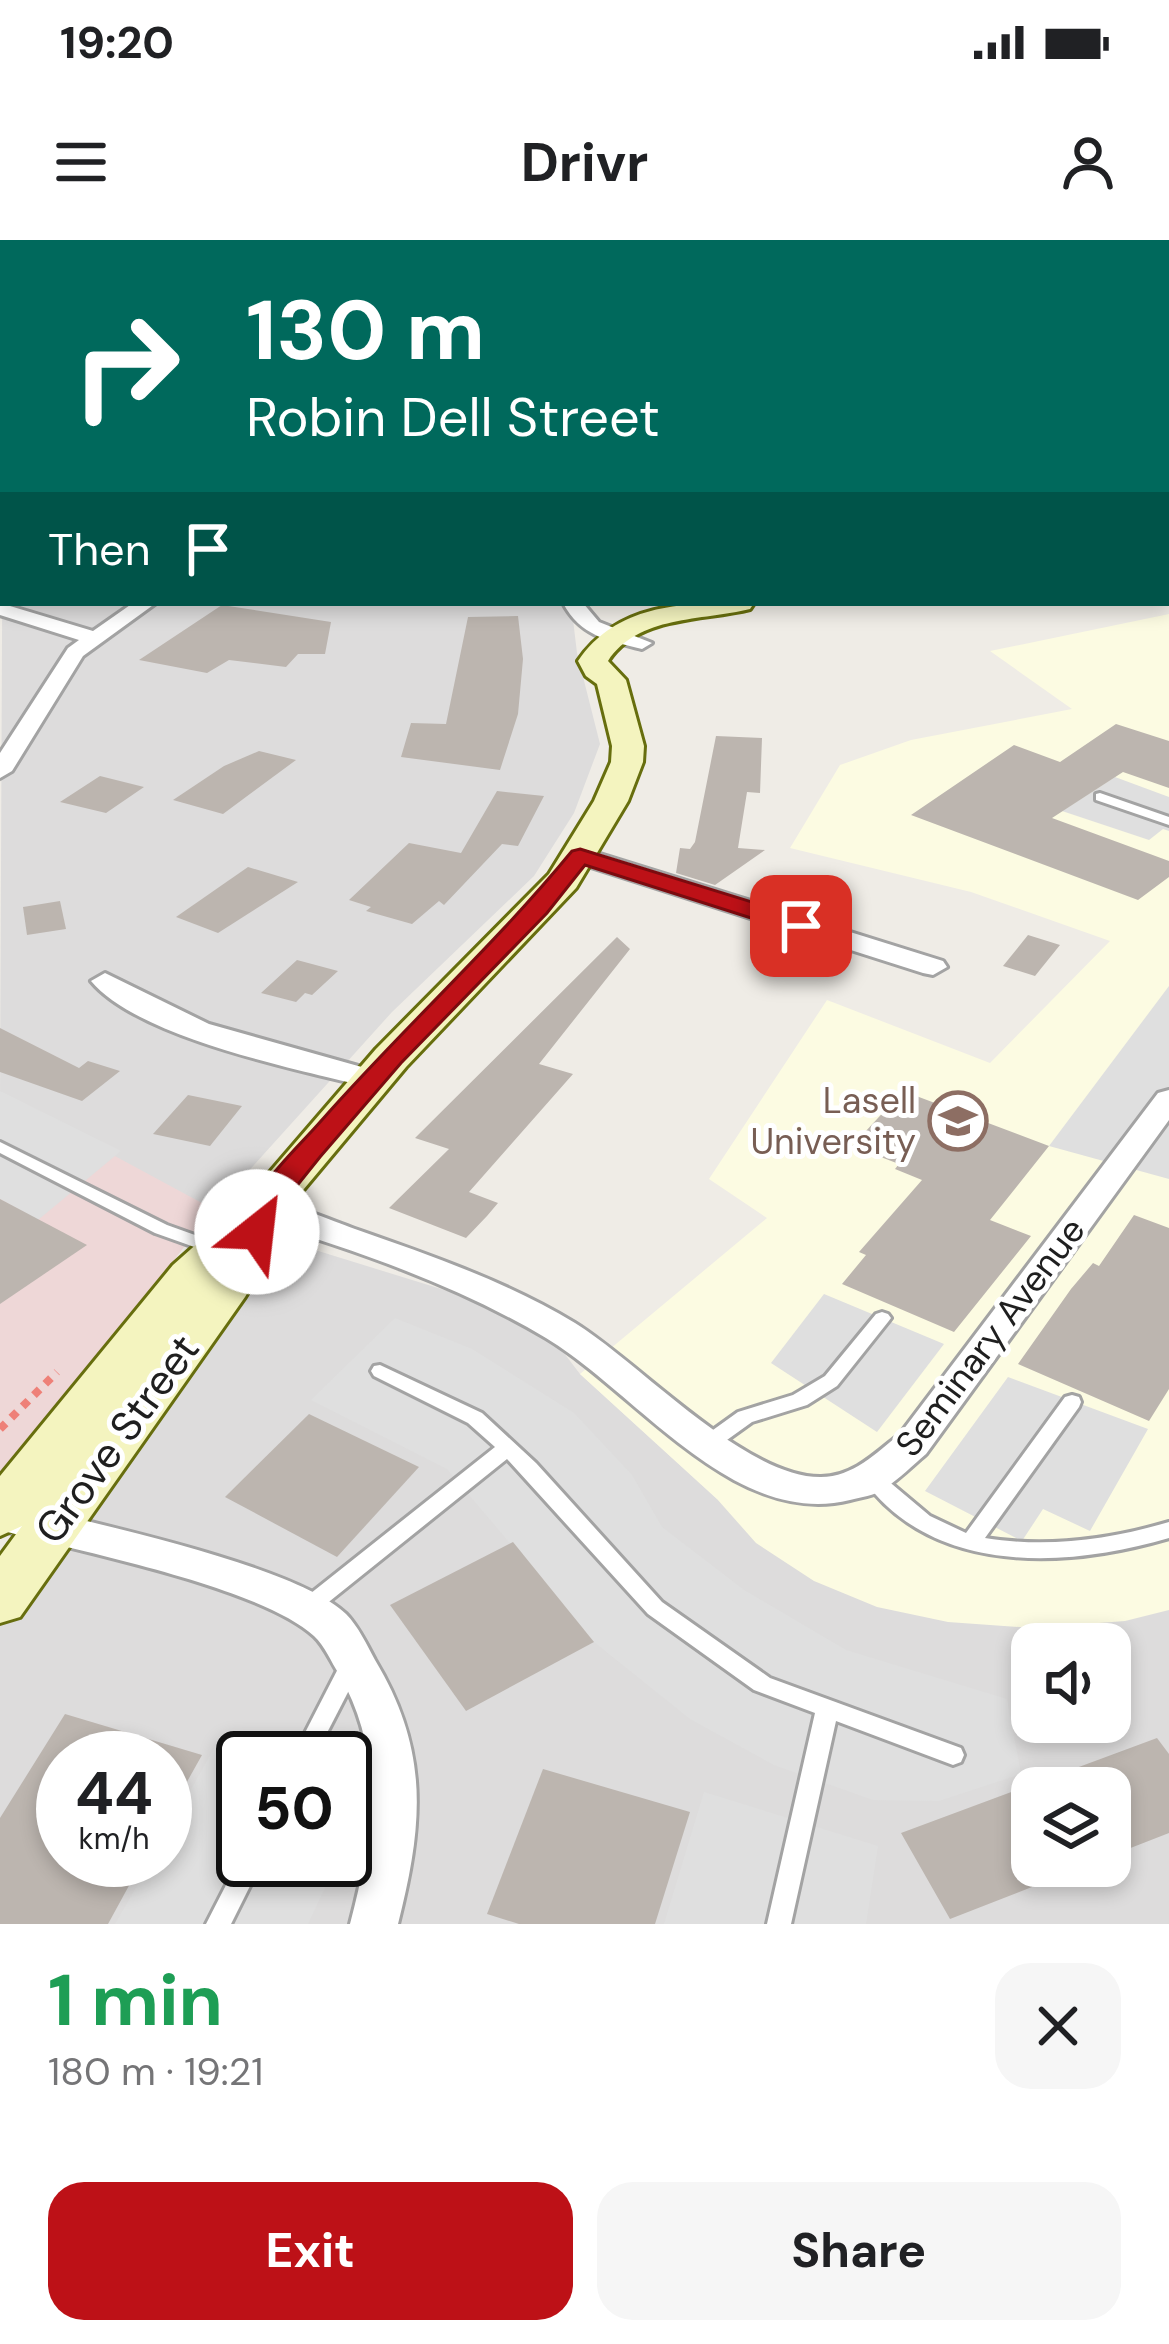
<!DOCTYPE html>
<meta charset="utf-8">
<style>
body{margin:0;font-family:"DM Sans",sans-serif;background:#f6f6f6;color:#202124;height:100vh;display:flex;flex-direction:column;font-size:45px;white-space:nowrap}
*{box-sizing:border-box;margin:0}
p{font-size:39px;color:#757577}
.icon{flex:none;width:66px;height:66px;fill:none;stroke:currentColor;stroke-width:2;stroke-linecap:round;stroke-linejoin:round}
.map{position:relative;height:1684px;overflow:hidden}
.side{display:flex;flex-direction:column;background:#fff;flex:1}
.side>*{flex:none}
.guide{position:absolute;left:0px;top:0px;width:1170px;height:366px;box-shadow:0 6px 18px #0003;background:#00695c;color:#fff;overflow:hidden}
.tools{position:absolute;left:1011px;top:1383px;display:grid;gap:24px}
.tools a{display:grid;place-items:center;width:120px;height:120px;border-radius:24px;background:#fff;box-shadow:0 6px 18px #0003;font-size:60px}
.speed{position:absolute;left:36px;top:1491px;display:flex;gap:24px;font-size:60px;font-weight:700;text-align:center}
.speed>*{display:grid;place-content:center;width:156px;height:156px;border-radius:50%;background:#fff;box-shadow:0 6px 18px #0003;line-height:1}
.speed small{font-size:30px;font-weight:400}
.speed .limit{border:6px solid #111;border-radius:18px;background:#fff;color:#111}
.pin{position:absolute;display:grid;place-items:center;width:102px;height:102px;color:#fff;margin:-51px;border-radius:24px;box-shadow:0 6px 18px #0006}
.me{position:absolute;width:132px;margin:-66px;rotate:29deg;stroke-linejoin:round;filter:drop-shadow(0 0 9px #0008)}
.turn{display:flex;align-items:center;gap:42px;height:252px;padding:0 48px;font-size:54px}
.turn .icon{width:156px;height:156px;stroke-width:2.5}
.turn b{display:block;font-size:84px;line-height:102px}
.then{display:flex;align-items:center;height:114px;padding:0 48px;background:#0003;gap:24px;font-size:45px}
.round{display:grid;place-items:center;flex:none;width:126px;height:126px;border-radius:36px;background:#f6f6f6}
.overview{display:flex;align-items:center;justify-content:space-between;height:204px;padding:0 48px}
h1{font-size:72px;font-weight:700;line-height:90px;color:#1e9e55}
.primary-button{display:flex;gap:24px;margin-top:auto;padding:24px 48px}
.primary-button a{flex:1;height:138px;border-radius:36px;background:#bd1117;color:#fff;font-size:48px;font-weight:700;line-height:138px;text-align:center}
.primary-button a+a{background:#f6f6f6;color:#202124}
.status{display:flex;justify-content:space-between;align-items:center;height:84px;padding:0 60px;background:#fff;direction:ltr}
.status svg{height:33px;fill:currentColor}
header{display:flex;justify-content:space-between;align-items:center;height:156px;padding:0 48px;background:#fff;font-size:54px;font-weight:700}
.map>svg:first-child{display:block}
</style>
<div class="status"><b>19:20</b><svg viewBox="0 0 49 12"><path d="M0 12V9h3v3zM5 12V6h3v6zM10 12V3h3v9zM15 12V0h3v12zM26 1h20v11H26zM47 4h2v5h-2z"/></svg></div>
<header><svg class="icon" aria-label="menu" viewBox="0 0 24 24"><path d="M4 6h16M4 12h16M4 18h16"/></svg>Drivr<svg class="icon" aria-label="person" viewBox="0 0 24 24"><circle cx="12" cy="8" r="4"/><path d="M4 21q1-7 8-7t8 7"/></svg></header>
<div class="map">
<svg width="1169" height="1684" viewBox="0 0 1169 1684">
<rect width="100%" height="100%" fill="#efece6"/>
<g fill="#dddcdc" fill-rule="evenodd">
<path d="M816,0h353v230l-2,-227h-381z"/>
<path d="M3,170v193h568l6,50 23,91 -26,69 -40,63 -142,136 -185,205 -207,-119z"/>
<path d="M257,992l281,87 42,55 137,125 452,107v318h-1169v-320zM1032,1404h78v78h-78zM63,1518h102v102h-102zM243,1518h102v102h-102zM1032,1548h78v78h-78z"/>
</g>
<path fill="#eed7d7" d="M0,854l213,115 -213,279z"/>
<path fill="#fcfbe2" d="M1169,374v996l-44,11 -91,7 -86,-6 -71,-15 -63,-26 -58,-38 -39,-44 -137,-125 187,-156 -58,-39 118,-179 163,63 120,-122 -139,-49 -181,-44 50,-83 71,-25 161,-31 -82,-58z"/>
<g fill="#dfdfdf">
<path d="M1115,537l54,20v34l-6,-2 -14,11 -87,-29z"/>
<path d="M1169,746v193l-120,-33z"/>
<path d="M0,851l121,60 -83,69 -38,-21z"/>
<path d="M824,1054l120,50 -67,88 -106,-69z"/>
<path d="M395,1078l77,31 102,64 58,62 30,52 82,63 102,60 161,49 14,75 -82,27 -66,-1 -99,-35 -84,-46 -96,-77 -147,-173 -136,-69z"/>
<path d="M1008,1137l140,52 -58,102 -47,-22 -21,32 -97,-50z"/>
<path d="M222,1494l108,24h-87v102h95l-30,64h-193l37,-64h13v-24z"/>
<path d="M345,1521l35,8 -35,75z"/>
<path d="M704,1552l174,54 -12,78h-202z"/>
</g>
<g fill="#bcb5af">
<path d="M222,365l109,17 -6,32h-27l-12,13 -57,-7 -22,13 -68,-13z"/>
<path d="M518,376l5,43 -5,55 -18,56 -99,-13 10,-34 35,1 22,-107z"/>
<path d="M1116,484l53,17v47l-46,-16 -71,46 117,43v16l-31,23 -227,-85 103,-70 46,17z"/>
<path d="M716,496l46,2 -2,55 -13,-1 -9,56 27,2 -50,35 -39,-12 4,-25 10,1 5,-7z"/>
<path d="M259,511l37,9 -73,54 -50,-14 51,-34z"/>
<path d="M100,536l44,11 -38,26 -46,-11z"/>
<path d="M497,551l47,5 -26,50 -16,-2 -58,61 -5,-4 -27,23 -46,-13 5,-4 -22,-7 60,-57 52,10z"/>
<path d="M248,627l50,15 -80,51 -42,-16z"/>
<path d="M60,661l6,28 -39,6 -4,-28z"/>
<path d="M1028,695l32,10 -25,31 -32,-10z"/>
<path d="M617,697l13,12 -91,115 34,10 -104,118 29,11 -11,13 -21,22 -77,-30 60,-59 -34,-11z"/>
<path d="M297,720l41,11 -26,24 -7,-2 -9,9 -35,-9z"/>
<path d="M0,788l79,40 9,-7 32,10 -38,30 -82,-29z"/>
<path d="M903,851l146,55 -59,74 41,16 -77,96 -112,-48 24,-29 -7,-3 63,-72 -27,-11 4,-5 -47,-18z"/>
<path d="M188,855l54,11 -32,40 -57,-12z"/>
<path d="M0,959l87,46 -87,59z"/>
<path d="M1134,975l35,13v161l-20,32 -131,-57 53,-75 22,-26 6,3z"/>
<path d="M309,1174l110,53 -82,90 -112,-60z"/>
<path d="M513,1302l81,100 -128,69 -76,-106z"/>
<path d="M65,1474l137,41 -37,66v-63h-102v102h80l-35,64h-108v-106z"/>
<path d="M1157,1498l12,16v79l-59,23v-68h-78v99l-82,32 -49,-86z"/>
<path d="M543,1529l147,43 -35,112h-136l-32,-10z"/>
</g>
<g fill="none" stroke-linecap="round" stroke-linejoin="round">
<defs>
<g id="service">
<path d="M1167,305l2,1v7l-2,-1z"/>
<path d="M1100,553l69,24v8l-73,-25v-6z"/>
<path d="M0,902l167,83 53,19 2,4 -2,4 -6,2 -59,-21 -155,-80z"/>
<path d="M882,1072l6,2 3,4 -3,4 -51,64 -30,19 -55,17 -39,28 -7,2 -7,-2 -2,-5 2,-5 39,-28 55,-17 32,-19 51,-62z"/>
<path d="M380,1125l102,48 54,50 126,139 108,76 191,70 3,7 -3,7 -8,3 -117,-44 -45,203h-24l48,-211 -61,-23 -106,-76 -141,-155 -192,154 -7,2 -7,-2 -3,-6 3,-6 194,-154 -27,-24 -94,-47 -3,-5 3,-5z"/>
<path d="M1072,1155l7,2 2,5 -2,5 -94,131c63,10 123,2 184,-16v16c-102,30 -236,38 -306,-59l3,-5 7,-2 7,2 50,42 36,17 99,-136z"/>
<path d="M351,1416l8,3 3,6 -48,93h-22l51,-99z"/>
<path d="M243,1612v8h20l-32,64h-25z"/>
</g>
<g id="minor">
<path d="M0,0h114l-114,7z"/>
<path d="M170,0h12l-13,3z"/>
<path d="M513,0h15l3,3h-15z"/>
<path d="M1121,0h13l-15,3z"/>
<path d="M3,66v8l-3,1v-8z"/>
<rect x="1167" y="140" width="2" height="8"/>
<path d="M3,210v10l-3,1v-10z"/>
<path d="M3,316v12l-3,1v-12z"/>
<path d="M0,363l93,28 40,-28h23l-73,53 -71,115 -12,7v-25l68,-105 11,-8 -79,-25z"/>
<path d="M563,363h20l16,19 53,21 -10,6c-33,-8 -62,-13 -79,-46z"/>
<path d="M581,608l362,113 4,6 -14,8 -10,-2 -351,-112 -4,-5z"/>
<path d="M105,733l104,51 174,49 4,6 -15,9c-72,-18 -234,-50 -281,-107z"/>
<path d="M1169,850v30l-243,334c-13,11 -27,25 -42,35 -10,7 -23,8 -34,11 -116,29 -214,-108 -304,-162 -91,-54 -196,-90 -297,-120l-4,-7 4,-7c30,-8 77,15 106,25 74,26 153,53 220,94 65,40 170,155 246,154 32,0 55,-24 79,-43l258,-341z"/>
<path d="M0,1260c77,20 295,64 346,114 12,12 21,31 29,46 55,91 48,165 23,264h-48c23,-87 36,-168 -11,-250 -8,-12 -14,-28 -25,-38 -55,-50 -238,-85 -314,-106z"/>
</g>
<path id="secondary" d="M754,363l-4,6c-48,12 -112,6 -142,52l18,19 18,66 -1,16 -15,39 -52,87 -170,179 -123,147 -8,34 -30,49 -225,320 -20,6v-67l22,-30 -22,10v-60l173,-211 72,-64 131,-152 173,-175 45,-73 17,-39 1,-16 -15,-62 -11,-8 -8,-15c41,-60 110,-58 176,-58z"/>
<g id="motorway">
<path d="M592,0h46l-48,3z"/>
<path d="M664,0h49l-51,3z"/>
<rect x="0" y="84" width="3" height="14"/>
</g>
</defs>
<use href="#service" stroke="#a3a3a3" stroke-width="6"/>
<use href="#minor" stroke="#a3a3a3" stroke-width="6"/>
<use href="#secondary" stroke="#676e0e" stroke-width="6"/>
<use href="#motorway" stroke="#cc346e" stroke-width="6"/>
<path stroke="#ee8078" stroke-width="8" stroke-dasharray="8 8" stroke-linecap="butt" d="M0,1189l57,-57"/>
<use href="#service" fill="#fff" fill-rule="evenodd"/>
<use href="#minor" fill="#fff" fill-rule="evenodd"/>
<use href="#secondary" fill="#f4f4bf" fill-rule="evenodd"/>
<use href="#motorway" fill="#e095a5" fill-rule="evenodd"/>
<path stroke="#6d6d6d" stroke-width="4.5" stroke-dasharray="10 10" stroke-linecap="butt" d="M490,3l25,-3"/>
</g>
<path fill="#bd1117" stroke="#7b0b0f" stroke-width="3" d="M580,609l230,71 3,6 -3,5h-18l-207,-66 -38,48 -146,150 -81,94 -45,56 -7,26h-22l-4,-7c8,-42 50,-78 79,-111 81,-92 173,-175 251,-270z"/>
<defs>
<symbol id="university-ring" viewBox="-11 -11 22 22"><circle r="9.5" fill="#fff" stroke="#8d6e63" stroke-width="1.5"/><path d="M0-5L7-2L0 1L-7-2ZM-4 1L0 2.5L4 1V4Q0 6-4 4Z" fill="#8d6e63"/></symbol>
</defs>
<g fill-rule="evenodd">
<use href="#university-ring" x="925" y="848" width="66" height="66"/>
</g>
<g text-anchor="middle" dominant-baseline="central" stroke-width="10" stroke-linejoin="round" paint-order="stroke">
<g font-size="36" fill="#785e54" stroke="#fff" text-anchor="end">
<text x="916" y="860">Lasell<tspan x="916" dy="41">University</tspan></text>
</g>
<g font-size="36" fill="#1f1f1f" stroke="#fff">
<text transform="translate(990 1097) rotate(-53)">Seminary Avenue</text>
</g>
<g font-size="42" fill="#1f1f1f" stroke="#fff">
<text transform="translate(117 1199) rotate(-54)">Grove Street</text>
</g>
</g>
</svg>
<div class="tools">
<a><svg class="icon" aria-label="sound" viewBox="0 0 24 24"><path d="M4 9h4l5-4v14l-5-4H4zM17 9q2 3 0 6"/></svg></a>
<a><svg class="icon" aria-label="layers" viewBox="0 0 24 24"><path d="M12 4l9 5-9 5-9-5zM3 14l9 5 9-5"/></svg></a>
</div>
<div class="speed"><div>44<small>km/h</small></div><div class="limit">50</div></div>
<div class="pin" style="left:801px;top:686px;background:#d93025"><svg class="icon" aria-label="arrive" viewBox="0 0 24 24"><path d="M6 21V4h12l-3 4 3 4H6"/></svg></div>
<svg class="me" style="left:257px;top:992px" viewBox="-20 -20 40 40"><circle r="19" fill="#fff"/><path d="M0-13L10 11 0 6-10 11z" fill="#bd1117"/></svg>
<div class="guide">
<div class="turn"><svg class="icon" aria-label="right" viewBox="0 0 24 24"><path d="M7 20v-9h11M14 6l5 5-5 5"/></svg><div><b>130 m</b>Robin Dell Street</div></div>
<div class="then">Then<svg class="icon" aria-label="arrive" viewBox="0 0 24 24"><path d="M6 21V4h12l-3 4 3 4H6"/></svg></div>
</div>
</div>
<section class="side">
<div class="overview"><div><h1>1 min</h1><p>180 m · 19:21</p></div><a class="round"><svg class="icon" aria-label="close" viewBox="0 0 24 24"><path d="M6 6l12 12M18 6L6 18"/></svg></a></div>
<div class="primary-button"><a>Exit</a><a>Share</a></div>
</section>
